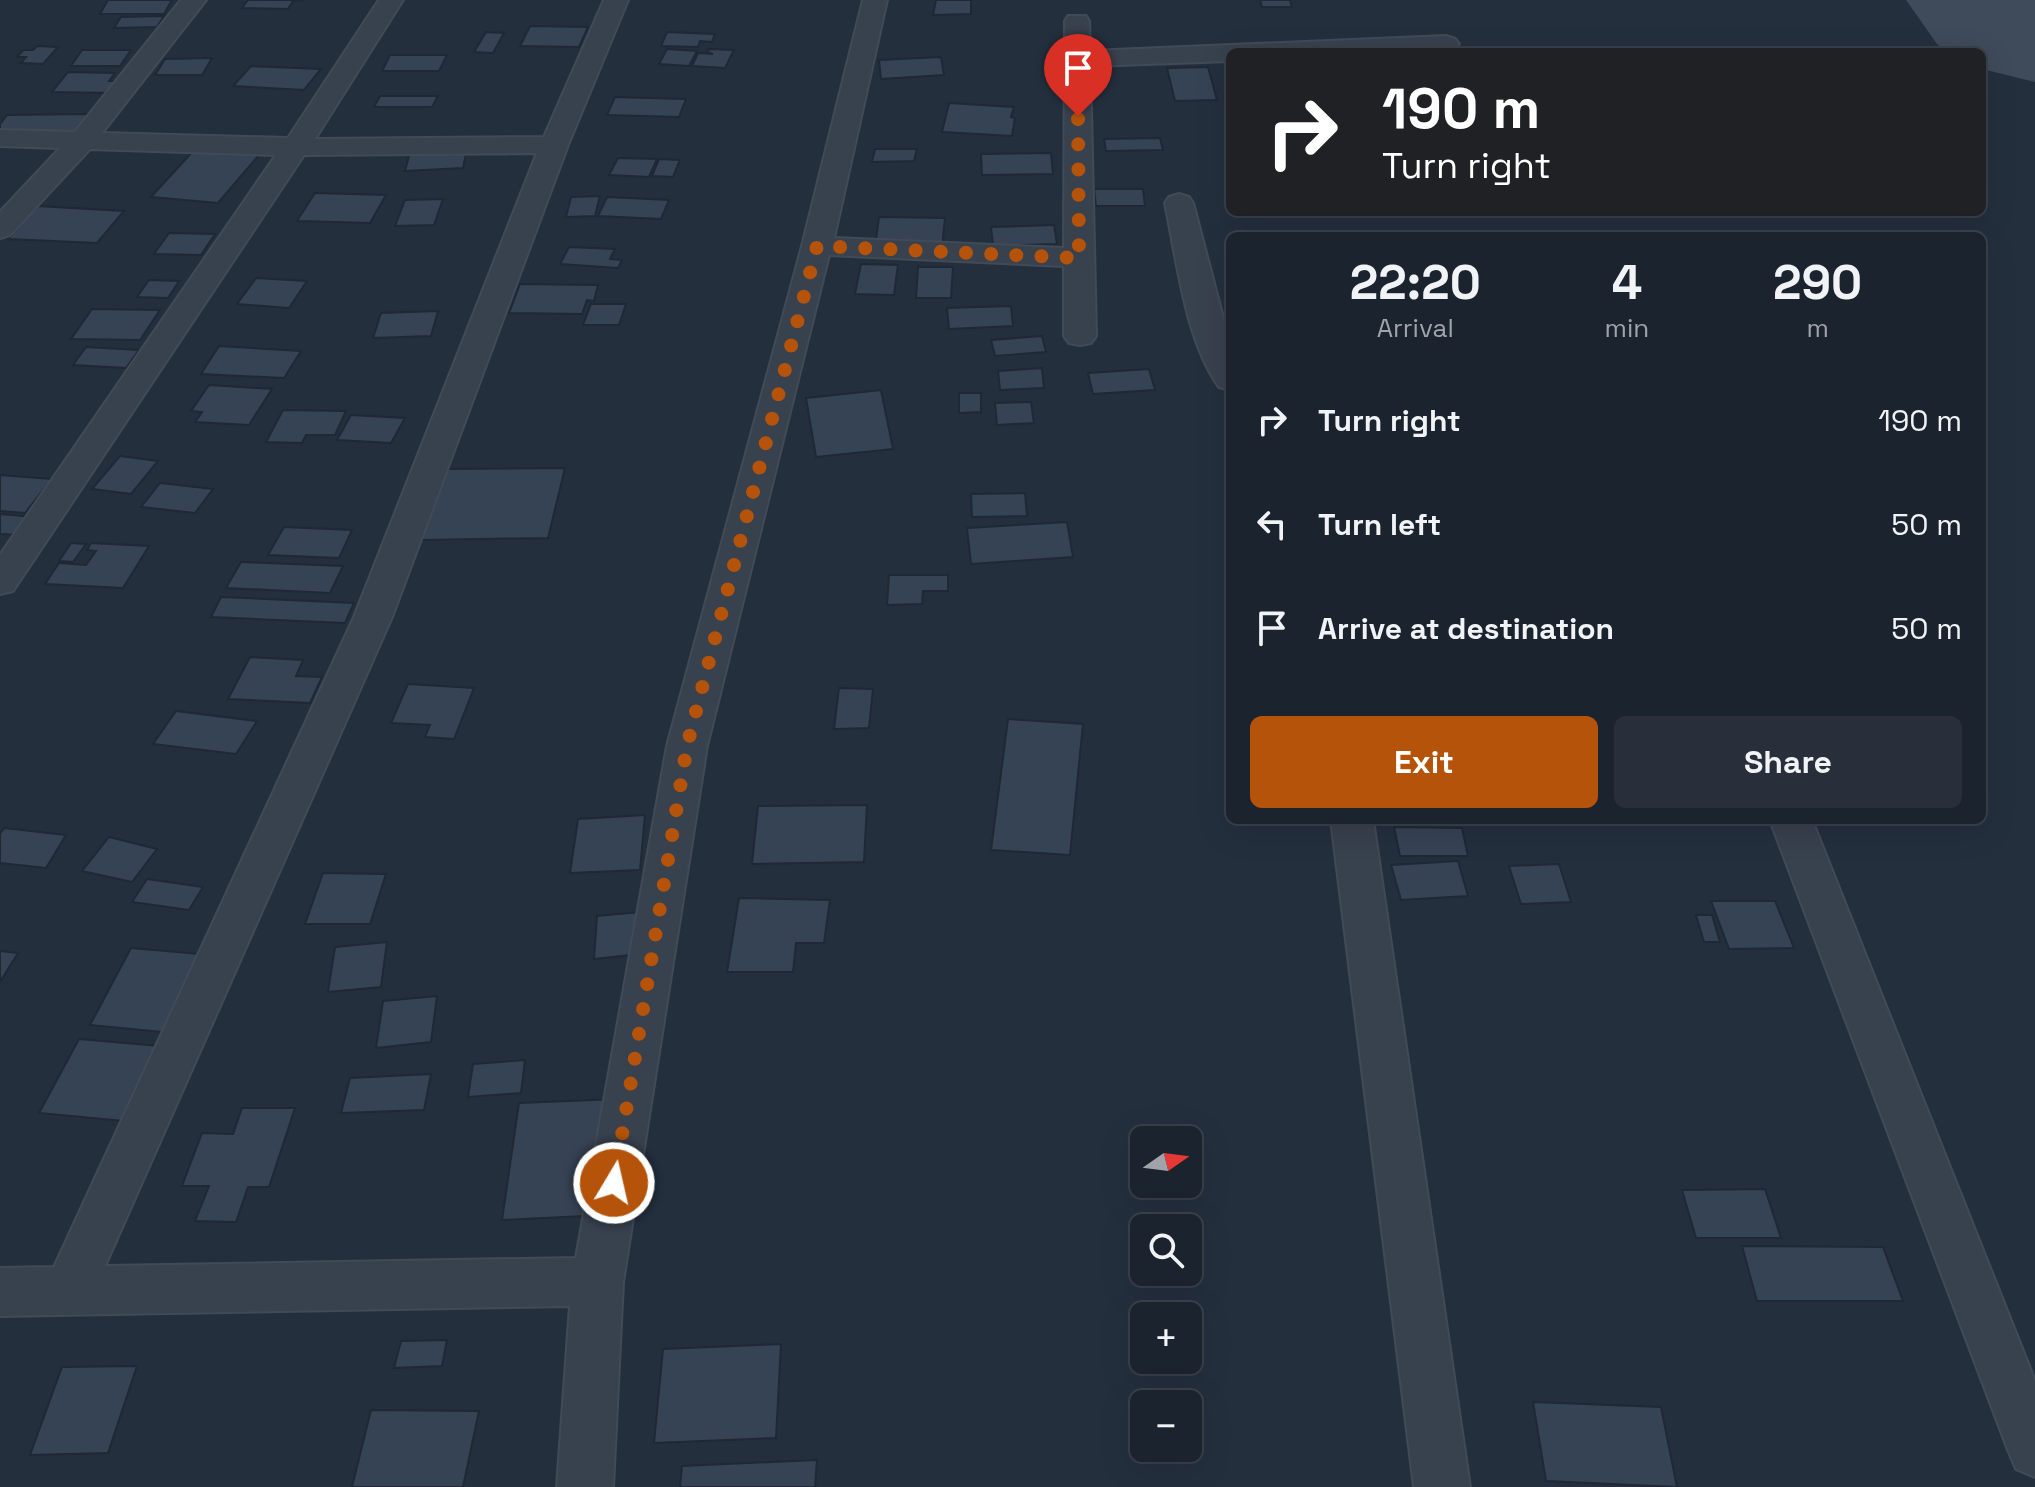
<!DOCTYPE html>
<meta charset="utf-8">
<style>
body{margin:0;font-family:"Space Grotesk",sans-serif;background:#282f3a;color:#f1f3f6;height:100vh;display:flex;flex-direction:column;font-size:30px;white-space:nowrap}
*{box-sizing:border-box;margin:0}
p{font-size:26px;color:#a0a4aa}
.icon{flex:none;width:44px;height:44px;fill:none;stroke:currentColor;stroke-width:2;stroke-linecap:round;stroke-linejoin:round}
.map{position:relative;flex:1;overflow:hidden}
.sheet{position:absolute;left:1226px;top:232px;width:760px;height:592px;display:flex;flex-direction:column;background:#1b232e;border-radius:12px;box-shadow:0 8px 32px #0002,0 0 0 2px #39404a}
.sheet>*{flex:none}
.top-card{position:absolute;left:1226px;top:48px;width:760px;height:168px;border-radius:12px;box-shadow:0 8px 32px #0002,0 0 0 2px #39404a;background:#202124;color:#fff;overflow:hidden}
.needle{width:52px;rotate:76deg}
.controls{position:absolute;left:1130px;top:1126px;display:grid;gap:16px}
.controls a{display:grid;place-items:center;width:72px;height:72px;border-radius:12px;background:#1b232e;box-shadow:0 8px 32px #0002,0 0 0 2px #39404a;font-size:40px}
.pin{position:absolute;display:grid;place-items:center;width:68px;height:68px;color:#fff;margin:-82px -34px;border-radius:50% 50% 50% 0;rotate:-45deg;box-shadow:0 0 8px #0007}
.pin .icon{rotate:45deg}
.me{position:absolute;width:88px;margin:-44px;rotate:9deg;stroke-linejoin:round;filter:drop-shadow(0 0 6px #0008)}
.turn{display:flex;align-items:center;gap:28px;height:168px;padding:0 24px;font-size:36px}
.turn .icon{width:104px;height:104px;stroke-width:2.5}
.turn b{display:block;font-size:56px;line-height:68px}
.eta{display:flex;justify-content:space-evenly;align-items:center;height:136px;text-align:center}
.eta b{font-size:48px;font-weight:600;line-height:56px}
.action{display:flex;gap:16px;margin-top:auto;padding:16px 24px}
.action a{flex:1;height:92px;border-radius:12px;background:#b45309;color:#fff;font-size:32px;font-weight:600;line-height:92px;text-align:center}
.action a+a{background:#282f3a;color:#f1f3f6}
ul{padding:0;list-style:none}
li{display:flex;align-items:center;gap:24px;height:104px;padding:0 24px}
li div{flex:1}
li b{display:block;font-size:30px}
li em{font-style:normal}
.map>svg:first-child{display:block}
</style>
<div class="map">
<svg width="2035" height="1487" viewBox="0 0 2035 1487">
<rect width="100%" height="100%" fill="#242f3e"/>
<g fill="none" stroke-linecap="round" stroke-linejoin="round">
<path fill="#3f4a5a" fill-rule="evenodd" d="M1983,0h52v36l-7,1 -30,-7 -12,-18z"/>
<path fill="#3f4a5a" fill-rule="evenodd" d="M1906,0h129v82l-53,-13v-17h-36l-9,-8z"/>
</g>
<g fill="#364354" stroke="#1f2835" stroke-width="2">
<path d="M108,0h64l-8,14h-64z"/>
<path d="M248,0h56l-11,1 -5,8 -46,-1z"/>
<path d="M936,0h35v14l-38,1z"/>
<path d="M1260,0h30l2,7h-30z"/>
<path d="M164,16l-7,11 -43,1 7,-11z"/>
<path d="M530,26l58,1 -9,20 -59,-1z"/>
<path d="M486,32l18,1 -11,20 -19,-1z"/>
<path d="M667,32l48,2 -3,8 -12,-1 -2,6 -37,-1z"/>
<path d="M37,46l21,1 -15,17 -22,-1 5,-6h-9l6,-7h10z"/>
<path d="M667,49l30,2 -8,15 -30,-2z"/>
<path d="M709,49l25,1 -9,18 -33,-2 6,-13 15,1 -6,-2z"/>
<path d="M82,50h49l-11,16h-49z"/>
<path d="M390,55h57l-8,16h-57z"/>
<path d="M941,57l3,18 -63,4 -2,-19z"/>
<path d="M212,58l-10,17h-47l10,-16z"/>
<path d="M251,66l70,3 -17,21 -71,-4z"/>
<path d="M1208,67l9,33 -42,1 -8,-33z"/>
<path d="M68,72l47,1 -6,8h11l-9,12 -59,-1z"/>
<path d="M380,96h58l-6,11h-58z"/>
<path d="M615,97l71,2 -7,18 -72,-2z"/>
<path d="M949,103l65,4 -3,10 4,1 -3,18 -70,-4z"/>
<path d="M90,114l-13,19 -77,1v-10l7,-9z"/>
<path d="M1160,138l3,12 -57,1 -2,-12z"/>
<path d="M467,149l-4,19 -58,3 5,-19z"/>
<path d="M875,149h42l-3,12 -42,1z"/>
<path d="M194,150l65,5 -41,48 -67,-6z"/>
<path d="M1051,153l2,21 -71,1 -1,-21z"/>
<path d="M618,158l39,1 -8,18 -40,-2z"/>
<path d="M659,159l21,1 -7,17 -21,-1z"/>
<path d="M1094,189h49l2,17h-49z"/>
<path d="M315,193l71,2 -16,28 -73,-2z"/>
<path d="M600,196l-5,20 -29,1 5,-20z"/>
<path d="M607,197l62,3 -8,19 -63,-3z"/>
<path d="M443,199l-9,26 -39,1 10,-26z"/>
<path d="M37,206l87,5 -27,32 -89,-4z"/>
<path d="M879,217l66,1 -3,30 -67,-1z"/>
<path d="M1054,225l3,19 -64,2 -2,-19z"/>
<path d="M169,233l46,1 -14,21 -47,-1z"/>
<path d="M569,247l46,2 -5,10 12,1 -4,8 -58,-4z"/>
<path d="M861,264l37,1 -4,30 -39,-1z"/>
<path d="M918,267h35l-2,31h-35z"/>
<path d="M256,278l51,3 -18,27 -52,-4z"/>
<path d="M149,280l30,1 -11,17 -31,-1z"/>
<path d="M520,284l78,1 -4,16 -7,-1 -5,14 -73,-1z"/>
<path d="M591,304h35l-7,21h-36z"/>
<path d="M1011,306l2,20 -64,3 -2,-21z"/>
<path d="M92,309l68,1 -20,30 -69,-1z"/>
<path d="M438,311l-7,25 -58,2 8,-25z"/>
<path d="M1042,336l4,16 -51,4 -4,-16z"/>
<path d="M219,346l82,5 -17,27 -83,-4z"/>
<path d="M86,347l53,3 -13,18 -53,-3z"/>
<path d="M1042,368l2,20 -44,2 -2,-19z"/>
<path d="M1149,369l6,21 -62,4 -5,-21z"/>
<path d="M209,385l63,4 -23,36 -54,-3 7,-10 -11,-1z"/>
<path d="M881,390l12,59 -77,8 -10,-59z"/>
<path d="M959,393h22v19l-22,1z"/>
<path d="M1031,402l3,21 -37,2 -2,-22z"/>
<path d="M283,410l63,1 -11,24h-29l-4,8 -36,-1z"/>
<path d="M351,415l54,3 -14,25 -54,-3z"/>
<path d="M120,456l38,5 -27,33 -39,-5z"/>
<path d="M565,468l-17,70 -127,2 22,-71z"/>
<path d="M0,475l52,4 -27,34 -25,-2z"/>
<path d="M160,483l53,6 -18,24 -54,-6z"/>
<path d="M1025,493l2,23 -55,1 -1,-23z"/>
<path d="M0,514l34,3 -13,18 -21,-1z"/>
<path d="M1067,522l6,35 -102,7 -4,-36z"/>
<path d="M284,527l68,3 -13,28 -71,-3z"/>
<path d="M71,543l15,1 -13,18 -14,-1z"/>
<path d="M91,543l58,3 -26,42 -78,-4 14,-21 27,2 10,-14 -9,-1z"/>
<path d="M241,562l102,4 -13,27 -104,-5z"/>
<path d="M889,575h59v16h-25l-1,13 -35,1z"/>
<path d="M221,597l133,6 -9,20 -134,-6z"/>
<path d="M250,657l53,3 -7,16 26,1 -12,26 -82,-4z"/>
<path d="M408,684l66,4 -20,51 -29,-2 5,-12 -39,-2z"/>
<path d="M839,688l34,1 -4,39 -35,1z"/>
<path d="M176,711l81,10 -21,33 -83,-10z"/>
<path d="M1008,719l75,5 -13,131 -79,-5z"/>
<path d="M867,805l-3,57 -112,2 6,-58z"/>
<path d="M645,815l-5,55 -70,3 8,-54z"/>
<path d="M1397,820h68v1l-68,2z"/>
<path d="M1394,827l68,1 6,28h-68z"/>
<path d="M4,828l62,7 -20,33 -46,-5v-29z"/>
<path d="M109,837l48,12 -25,33 -50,-11z"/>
<path d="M1458,861l10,35 -67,4 -10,-35z"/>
<path d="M1559,864l12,38 -50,2 -12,-38z"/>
<path d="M323,873l63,1 -16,50h-65z"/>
<path d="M147,879l56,8 -14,23 -57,-8z"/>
<path d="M739,898l91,2 -6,43h-28l-3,29h-66z"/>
<path d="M1711,901h64l19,47 -65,1z"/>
<path d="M640,912l-1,42 -45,5 3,-43z"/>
<path d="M1696,915h16l8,27h-16z"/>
<path d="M387,942l-6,45 -53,5 7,-45z"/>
<path d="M131,948l80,7 -39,78 -82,-8z"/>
<path d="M0,951l18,2 -18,29z"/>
<path d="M437,996l-6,46 -55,6 7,-47z"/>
<path d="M79,1039l92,8 -36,75 -96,-9z"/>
<path d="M525,1060l-4,33 -53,4 5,-33z"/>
<path d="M431,1074l-7,36 -83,3 9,-35z"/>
<path d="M618,1099l-13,116 -103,5 17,-117z"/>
<path d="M242,1108h53l-26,79h-21l-12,35 -41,-1 14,-35h-27l20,-53 31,1z"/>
<path d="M1765,1189l16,49h-85l-14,-48z"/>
<path d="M1742,1246l141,1 20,54h-146z"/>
<path d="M447,1340l-5,26 -48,2 7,-27z"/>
<path d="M781,1344l-5,94 -122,5 9,-94z"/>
<path d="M137,1366l-29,87 -78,2 32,-88z"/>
<path d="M1533,1402l128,5 16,80 -131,-6z"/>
<path d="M371,1410l108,1 -16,76h-111z"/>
<path d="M817,1460l-2,27h-135l2,-21z"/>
</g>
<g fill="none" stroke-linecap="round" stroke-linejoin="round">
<defs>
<g id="minor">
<path d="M181,0h25l-104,133 186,5 91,-138h24l-88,139 229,-2 60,-137h24l-60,145 -176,472 -287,649 471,-8 91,-512 135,-500 61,-246h24l-53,238 230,10 1,-227 3,-5h18l3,5 1,30 356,-15 9,3 4,5 -4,5 -9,3h-216v9l-140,5 6,270 -5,7 -11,2 -11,-2 -5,-7v-70l-235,-11 -122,491 -84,536 -10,205h-56l13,-181 -570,10v-48l54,-1 300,-650 183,-464 -233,2 -291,436 -13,3v-39l276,-400 -186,-6 -80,86 -10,3v-26l60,-64 -60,-2v-16l75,2z"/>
<path d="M1179,194l10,3 4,6 37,141v46l-11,-3c-34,-48 -42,-127 -54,-184l4,-6z"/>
<path d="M1331,820h42l97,667h-56z"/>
<path d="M1770,820h42l223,561v96l-19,-8 -8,-19z"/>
</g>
</defs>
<use href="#minor" stroke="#414a57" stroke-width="4"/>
<use href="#minor" fill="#38414e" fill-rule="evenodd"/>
</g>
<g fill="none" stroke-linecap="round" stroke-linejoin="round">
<path stroke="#b45309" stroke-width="14" stroke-dasharray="0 25.2" d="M614,1183l73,-437 130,-500 262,12 -1,-142"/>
</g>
</svg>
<div class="controls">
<a><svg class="needle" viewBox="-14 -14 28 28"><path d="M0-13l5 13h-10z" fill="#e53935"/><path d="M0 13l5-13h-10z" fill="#a0a4aa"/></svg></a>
<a><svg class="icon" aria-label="search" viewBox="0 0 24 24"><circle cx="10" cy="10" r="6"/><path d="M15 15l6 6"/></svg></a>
<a>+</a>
<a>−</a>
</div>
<div class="pin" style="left:1078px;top:116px;background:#d93025"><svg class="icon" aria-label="arrive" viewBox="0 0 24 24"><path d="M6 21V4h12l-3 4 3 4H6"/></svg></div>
<svg class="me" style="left:614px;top:1183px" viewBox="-20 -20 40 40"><circle r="17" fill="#b45309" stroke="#fff" stroke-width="3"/><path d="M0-11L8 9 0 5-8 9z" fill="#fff"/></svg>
<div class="top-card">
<div class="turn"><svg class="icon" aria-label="right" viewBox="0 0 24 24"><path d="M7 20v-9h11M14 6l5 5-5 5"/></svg><div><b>190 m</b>Turn right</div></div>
</div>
<section class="sheet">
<div class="eta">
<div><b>22:20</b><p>Arrival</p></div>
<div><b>4</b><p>min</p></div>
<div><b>290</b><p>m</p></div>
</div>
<ul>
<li><svg class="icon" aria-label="right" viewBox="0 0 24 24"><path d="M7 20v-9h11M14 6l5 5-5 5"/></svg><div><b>Turn right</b></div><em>190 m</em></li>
<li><svg class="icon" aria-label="left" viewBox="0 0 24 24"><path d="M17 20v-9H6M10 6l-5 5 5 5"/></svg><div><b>Turn left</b></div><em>50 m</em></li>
<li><svg class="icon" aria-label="arrive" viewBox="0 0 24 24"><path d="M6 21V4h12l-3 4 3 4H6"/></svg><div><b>Arrive at destination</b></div><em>50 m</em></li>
</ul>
<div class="action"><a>Exit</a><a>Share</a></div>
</section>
</div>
